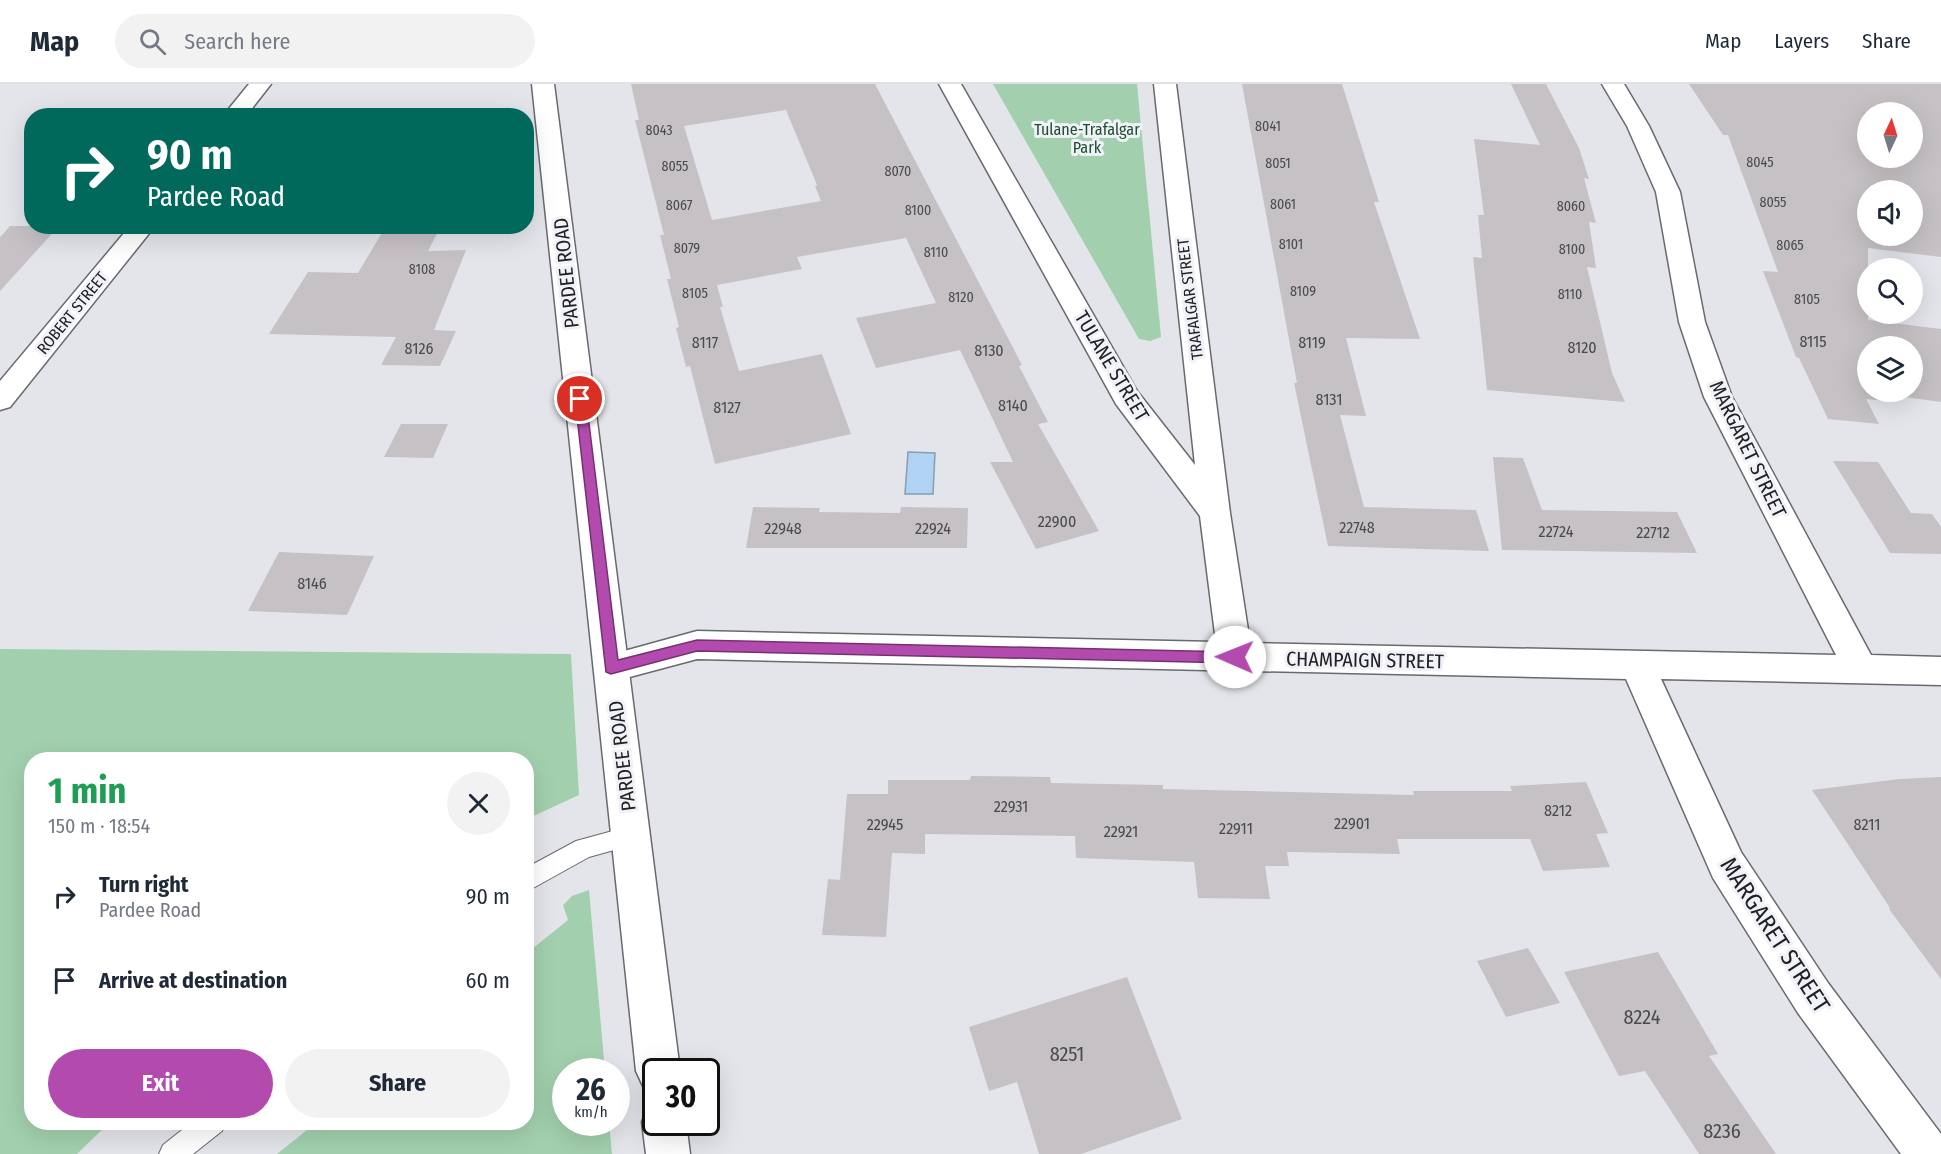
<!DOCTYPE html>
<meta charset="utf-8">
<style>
body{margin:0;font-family:"Fira Sans Condensed",sans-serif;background:#f2f2f3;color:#1f2937;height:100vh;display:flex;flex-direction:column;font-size:22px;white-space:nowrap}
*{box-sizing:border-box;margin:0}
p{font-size:20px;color:#747a83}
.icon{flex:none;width:33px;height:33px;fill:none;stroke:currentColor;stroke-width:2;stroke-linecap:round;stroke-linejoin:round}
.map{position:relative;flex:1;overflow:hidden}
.details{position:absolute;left:24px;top:668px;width:510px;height:378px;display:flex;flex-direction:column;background:#fff;border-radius:24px;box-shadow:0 6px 24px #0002}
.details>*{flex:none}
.guide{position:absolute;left:24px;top:24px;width:510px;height:126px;border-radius:24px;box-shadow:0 6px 24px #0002;background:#00695c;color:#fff;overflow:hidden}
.needle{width:39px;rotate:4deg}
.tools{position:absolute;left:1857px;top:18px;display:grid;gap:12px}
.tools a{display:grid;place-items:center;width:66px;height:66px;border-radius:50%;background:#fff;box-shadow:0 6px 24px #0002;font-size:30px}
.speed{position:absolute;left:552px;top:974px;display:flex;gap:12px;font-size:30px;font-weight:700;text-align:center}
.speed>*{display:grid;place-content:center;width:78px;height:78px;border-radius:50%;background:#fff;box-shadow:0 6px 24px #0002;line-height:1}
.speed small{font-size:15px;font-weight:400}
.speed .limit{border:3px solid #111;border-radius:9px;background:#fff;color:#111}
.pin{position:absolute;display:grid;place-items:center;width:51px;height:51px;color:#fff;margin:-26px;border:3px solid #fff;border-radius:50%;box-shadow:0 2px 6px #0007}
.me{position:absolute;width:66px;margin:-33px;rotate:271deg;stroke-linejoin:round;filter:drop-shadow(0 0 4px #0008)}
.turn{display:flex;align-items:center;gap:21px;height:126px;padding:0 24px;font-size:27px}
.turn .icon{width:78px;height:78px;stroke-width:2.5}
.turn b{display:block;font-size:42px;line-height:51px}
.round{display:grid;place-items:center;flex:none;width:63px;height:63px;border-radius:32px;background:#f2f2f3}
.overview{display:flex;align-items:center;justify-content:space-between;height:102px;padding:0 24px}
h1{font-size:36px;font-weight:700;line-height:45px;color:#1e9e55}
.primary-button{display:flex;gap:12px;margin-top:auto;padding:12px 24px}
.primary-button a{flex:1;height:69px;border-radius:36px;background:#b34bae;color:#fff;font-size:24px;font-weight:700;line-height:69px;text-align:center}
.primary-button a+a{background:#f2f2f3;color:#1f2937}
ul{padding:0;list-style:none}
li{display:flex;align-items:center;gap:18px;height:84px;padding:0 24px}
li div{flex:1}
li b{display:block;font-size:22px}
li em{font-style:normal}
header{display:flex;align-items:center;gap:36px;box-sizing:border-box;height:84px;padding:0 30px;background:#fff;border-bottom:2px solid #e0e1e3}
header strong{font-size:28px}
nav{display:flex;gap:33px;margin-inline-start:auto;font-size:21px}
.search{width:420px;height:54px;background:#f2f2f3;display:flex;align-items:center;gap:15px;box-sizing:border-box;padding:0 21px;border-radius:33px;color:#747a83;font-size:22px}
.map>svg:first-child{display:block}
</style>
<header>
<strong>Map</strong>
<div class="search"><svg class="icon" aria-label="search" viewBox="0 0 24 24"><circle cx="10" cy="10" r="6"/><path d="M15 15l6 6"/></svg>Search here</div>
<nav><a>Map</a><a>Layers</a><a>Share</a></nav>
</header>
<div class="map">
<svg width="1941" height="1070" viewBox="0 0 1941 1070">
<rect width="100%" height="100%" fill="#e4e5ea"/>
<g fill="#a2d0ae">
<path d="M993,0h144l24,253 -11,4 -11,-2z"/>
<path d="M0,565l571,5 8,141 -52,24 -1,-60h-494v363h78l-33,32h-77z"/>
<path d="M589,806l16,181h-39v51h43l3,32h-335l40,-32h209l1,-169 41,-33 -5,-15 9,-9z"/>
</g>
<path fill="#b0d3f4" stroke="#859eb5" stroke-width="1.5" d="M908,368l27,1 -2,41h-28z"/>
<g fill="#c6c1c4" fill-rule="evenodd">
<path d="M631,0h244l147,281 -3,1 29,56 -10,2 61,107 -63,18 -46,-87h23l-53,-112 -84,18 -20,-50 80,-15 -30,-65 -109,19 5,12 -85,16 6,22h-3l19,64 83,-17 29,80 -136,30 -25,-98 -4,1 -10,-39 3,-1 -12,-48h4l-11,-44h4l-29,-115h4zM786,26l31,75 -2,1 6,15 -109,19 -28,-94z"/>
<path d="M1242,0h100l37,118h-5l46,137 -74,-1 20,78 -26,-1 24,92 112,3 13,41 -161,-5 -34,-163h3z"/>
<path d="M1511,0h35l33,64 10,31 -5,-1 12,45 -7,-1 7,46 -9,-1 25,106 13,29 -138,-12 -14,-133 9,1 -4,-43h6l-10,-76 66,6z"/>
<path d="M1689,0h252v173l-73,-9v72l73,9v73l-58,-8 4,7 -21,-2 13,25 -51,-5 -29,-61 -3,-1 -33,-86 15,1 -50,-137h-5zM1868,28h44v46h-44zM1868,106h44v46h-44zM1868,262h44v46h-44z"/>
<path d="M10,142h49l-59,65v-54z"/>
<path d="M386,142h55l-13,25 38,-1 -32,80 22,1 -16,35 -59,-1 15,-28 -127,-3 39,-62 50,1z"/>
<path d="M401,340h47l-15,34 -49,-1z"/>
<path d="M1493,373l30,1 19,52 135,2 20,41 -195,-3z"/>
<path d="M1833,377l45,1 33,51 21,1 9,13v27l-51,-1z"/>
<path d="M753,423l67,1 -1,4 81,1 1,-6 67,1 -1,40h-221z"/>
<path d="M279,468l95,4 -27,59 -99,-4z"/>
<path d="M971,692l79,1 1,6 112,2v4l251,6 -1,-4h99l-2,-5 76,-4 22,51 -12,1 14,33 -67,4 -13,-32h-133l3,15 -113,-2 2,14h-24l5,33 -72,-1 -4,-36 -118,-4 -1,-22 -150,-2v20l-33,-1 -6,84 -64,-2 6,-56 12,1 7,-86h41v-14h82z"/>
<path d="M1941,693v202l-52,-70 1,-1 -78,-118 87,-11z"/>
<path d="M1528,864l32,55 -54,14 -29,-56z"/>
<path d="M1658,868l60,102 -9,2 67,98h-77l-54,-83 -26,5 -55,-104z"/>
<path d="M1127,893l55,142 -101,35h-42l-22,-72 -28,9 -20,-64z"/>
</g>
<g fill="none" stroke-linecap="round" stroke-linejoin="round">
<defs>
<g id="lane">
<path d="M631,742l8,3 3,7 -3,7 -50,14 -63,35v-24l50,-27z"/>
<path d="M192,1038h34l-4,9 -29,23h-34l4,-9z"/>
</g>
<g id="street">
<path d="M249,0h22l-25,32h-23z"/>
<path d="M939,0h22l176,307 58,74 -41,-381h22l54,429 20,130 586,12 -132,-258 -25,-75 -23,-130 -29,-66 -25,-42h22l25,42 31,66 25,130 27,75 139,258 70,2v28l-280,-6 80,173 87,131 113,151v20h-40l-103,-141 -85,-135 -87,-199 -929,-20 -86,23 -12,-4 -5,-10 5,-10 98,-27 519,11 -16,-126 -84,-112z"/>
<path d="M130,142h25l-145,181 -10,3v-29z"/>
</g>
<g id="secondary">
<path d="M532,0h22l126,987h-24v20l-13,-5 -7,-15z"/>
<path d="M656,1019v19h30l4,32h-44l-4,-32 6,-16z"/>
</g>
</defs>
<use href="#lane" stroke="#696a6f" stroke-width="2"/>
<use href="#street" stroke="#696a6f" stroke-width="3"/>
<use href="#secondary" stroke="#696a6f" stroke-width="3"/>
<use href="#lane" fill="#fff" fill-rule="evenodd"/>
<use href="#street" fill="#fff" fill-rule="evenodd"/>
<use href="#secondary" fill="#fff" fill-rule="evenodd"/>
</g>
<path fill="#b34bae" stroke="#743171" stroke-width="1.5" d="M580,311l6,4 32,261 79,-20 538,12 5,1 2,4 -2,5 -5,1 -538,-12 -86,23 -5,-2 -31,-273z"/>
<g text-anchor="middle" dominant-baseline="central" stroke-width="6" stroke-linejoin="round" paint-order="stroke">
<g font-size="14" fill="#4a494b">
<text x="1268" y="42">8041</text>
<text x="659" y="46">8043</text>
<text x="1760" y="78">8045</text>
<text x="1278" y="79">8051</text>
<text x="675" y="82">8055</text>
<text x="898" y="87">8070</text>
<text x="1773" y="118">8055</text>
<text x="1283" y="120">8061</text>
<text x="679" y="121">8067</text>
<text x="1571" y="122">8060</text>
<text x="918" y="126">8100</text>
<text x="1291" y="160">8101</text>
<text x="1790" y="161">8065</text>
<text x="687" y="164">8079</text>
<text x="1572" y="165">8100</text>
<text x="936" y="168">8110</text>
<text x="422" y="185">8108</text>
<text x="1303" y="207">8109</text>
<text x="695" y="209">8105</text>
<text x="1570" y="210">8110</text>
<text x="961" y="213">8120</text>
<text x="1807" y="215">8105</text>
</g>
<g font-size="16" fill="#1b4e2e" stroke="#f1f2f8">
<text x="1087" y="45">Tulane-Trafalgar<tspan x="1087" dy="18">Park</tspan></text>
</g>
<g font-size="16" fill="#212123" stroke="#f1f2f8">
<text transform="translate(1190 215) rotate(-97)">TRAFALGAR STREET</text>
<text transform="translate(72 229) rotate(-51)">ROBERT STREET</text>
</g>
<g font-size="16" fill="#4a494b">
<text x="1813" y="257">8115</text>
<text x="705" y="258">8117</text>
<text x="1312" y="258">8119</text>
<text x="1582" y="263">8120</text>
<text x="419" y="264">8126</text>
<text x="989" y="266">8130</text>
<text x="1329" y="315">8131</text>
<text x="1013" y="321">8140</text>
<text x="727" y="323">8127</text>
<text x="1057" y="437">22900</text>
<text x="1357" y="443">22748</text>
<text x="783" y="444">22948</text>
<text x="933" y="444">22924</text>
<text x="1556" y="447">22724</text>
<text x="1653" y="448">22712</text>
<text x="312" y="499">8146</text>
<text x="1011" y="722">22931</text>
<text x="1558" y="726">8212</text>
<text x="1352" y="739">22901</text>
<text x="885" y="740">22945</text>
<text x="1867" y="740">8211</text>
<text x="1236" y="744">22911</text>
<text x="1121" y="747">22921</text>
</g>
<g font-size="20" fill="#212123" stroke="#f1f2f8">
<text transform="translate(566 189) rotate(-96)">PARDEE ROAD</text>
<text transform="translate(1112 282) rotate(59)">TULANE STREET</text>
<text transform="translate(1748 365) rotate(64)">MARGARET STREET</text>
<text transform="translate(1365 576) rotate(1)">CHAMPAIGN STREET</text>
<text transform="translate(622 672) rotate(-97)">PARDEE ROAD</text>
</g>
<g font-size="20" fill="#4a494b">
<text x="1642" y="933">8224</text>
<text x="1067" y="970">8251</text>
<text x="1722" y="1047">8236</text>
</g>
<g font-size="24" fill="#212123" stroke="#f1f2f8">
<text transform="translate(1775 851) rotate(57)">MARGARET STREET</text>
</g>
</g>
</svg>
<div class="tools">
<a><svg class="needle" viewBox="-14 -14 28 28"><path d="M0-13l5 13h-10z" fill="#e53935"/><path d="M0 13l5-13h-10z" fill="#747a83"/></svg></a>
<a><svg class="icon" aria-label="sound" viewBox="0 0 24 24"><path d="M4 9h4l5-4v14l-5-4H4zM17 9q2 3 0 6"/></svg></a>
<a><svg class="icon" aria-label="search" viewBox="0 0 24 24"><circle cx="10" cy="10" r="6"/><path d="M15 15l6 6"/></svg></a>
<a><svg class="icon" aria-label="layers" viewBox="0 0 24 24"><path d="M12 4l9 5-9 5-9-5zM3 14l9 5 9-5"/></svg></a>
</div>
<div class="speed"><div>26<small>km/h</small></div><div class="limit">30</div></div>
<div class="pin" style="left:580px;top:315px;background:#d93025"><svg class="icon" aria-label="arrive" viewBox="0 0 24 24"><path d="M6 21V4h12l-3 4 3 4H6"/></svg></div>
<svg class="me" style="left:1235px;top:573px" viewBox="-20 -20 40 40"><circle r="19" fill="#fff"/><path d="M0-13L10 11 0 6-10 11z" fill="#b34bae"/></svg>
<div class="guide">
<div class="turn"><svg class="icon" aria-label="right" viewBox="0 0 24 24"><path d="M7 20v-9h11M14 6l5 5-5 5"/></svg><div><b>90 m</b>Pardee Road</div></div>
</div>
<section class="details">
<div class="overview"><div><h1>1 min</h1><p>150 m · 18:54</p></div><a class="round"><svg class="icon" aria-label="close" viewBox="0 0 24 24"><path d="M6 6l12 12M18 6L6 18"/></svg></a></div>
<ul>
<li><svg class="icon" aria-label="right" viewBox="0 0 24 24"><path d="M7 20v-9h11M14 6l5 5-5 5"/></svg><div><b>Turn right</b><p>Pardee Road</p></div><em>90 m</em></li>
<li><svg class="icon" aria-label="arrive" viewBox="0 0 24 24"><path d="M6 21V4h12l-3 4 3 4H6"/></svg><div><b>Arrive at destination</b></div><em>60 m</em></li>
</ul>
<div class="primary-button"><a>Exit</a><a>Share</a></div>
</section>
</div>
